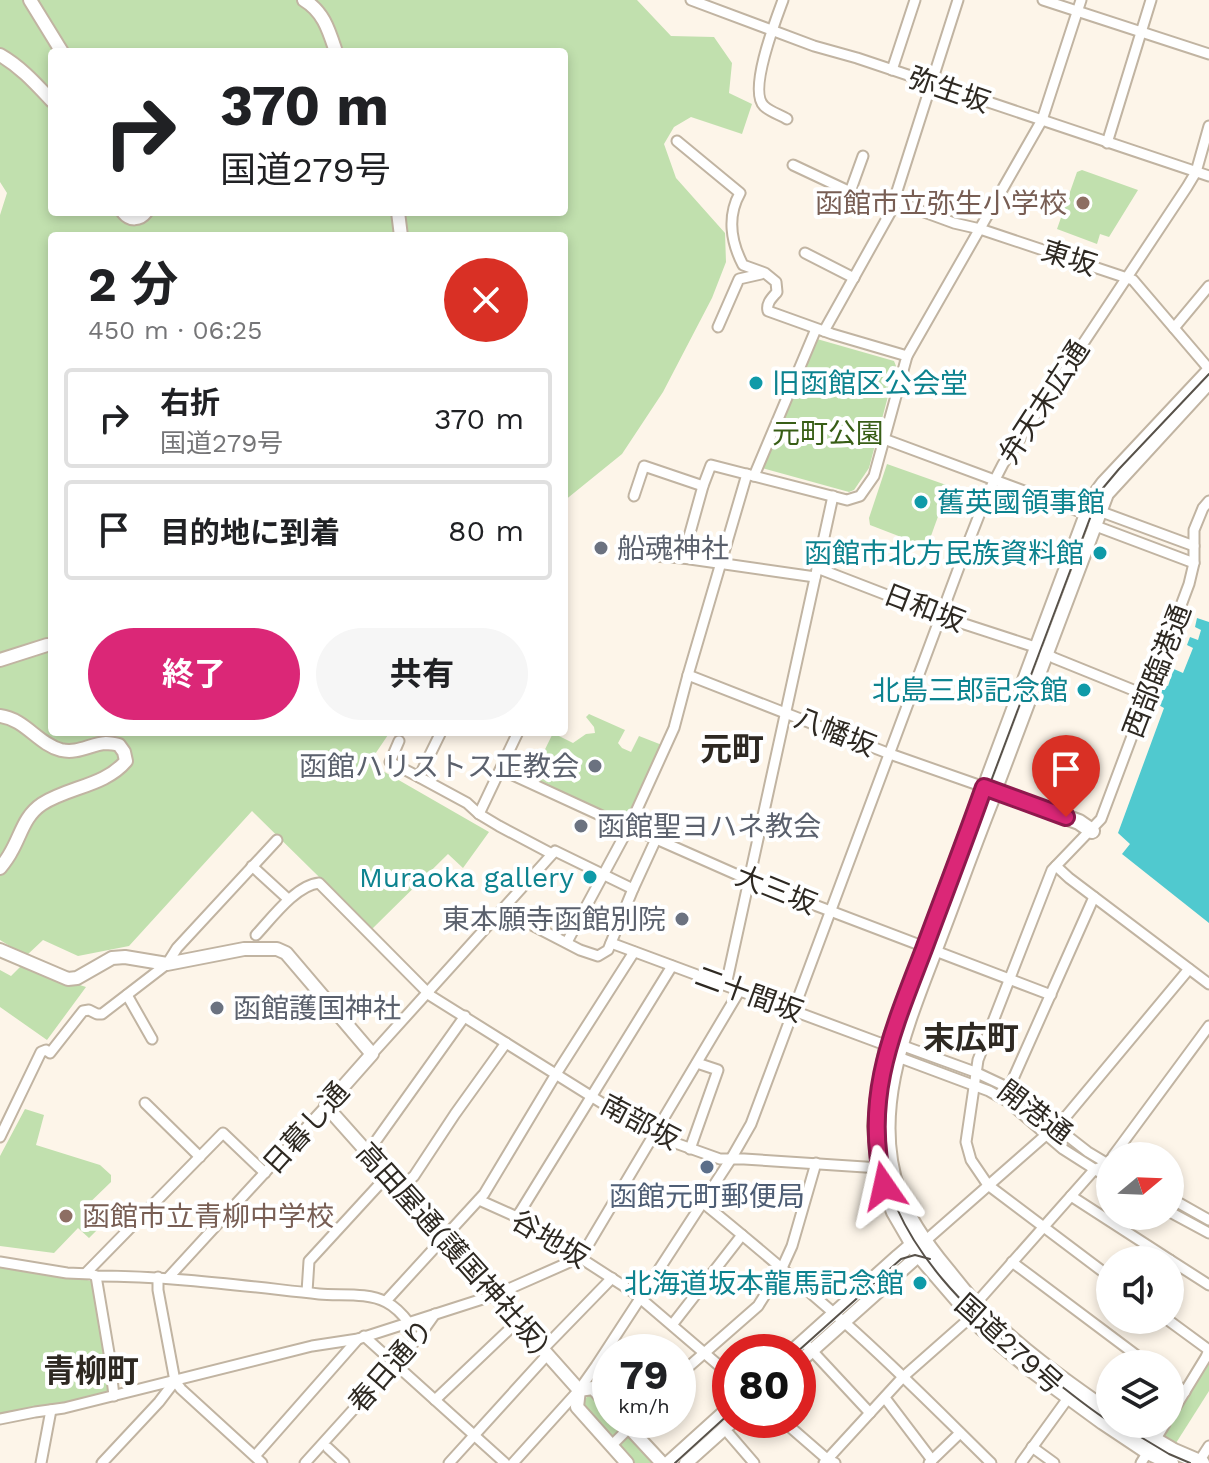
<!DOCTYPE html>
<html lang="ja">
<meta charset="utf-8">
<style>
body{margin:0;font-family:"Work Sans","Noto Sans JP",sans-serif;background:#f6f6f6;color:#202124;height:100vh;display:flex;flex-direction:column;font-size:30px;white-space:nowrap}
*{box-sizing:border-box;margin:0}
p{font-size:26px;color:#757577}
.icon{flex:none;width:44px;height:44px;fill:none;stroke:currentColor;stroke-width:2;stroke-linecap:round;stroke-linejoin:round}
.map{position:relative;flex:1;overflow:hidden}
.details{position:absolute;left:48px;top:232px;width:520px;height:504px;display:flex;flex-direction:column;background:#fff;border-radius:8px;box-shadow:0 4px 12px #0003}
.details>*{flex:none}
.guide{position:absolute;left:48px;top:48px;width:520px;height:168px;border-radius:8px;box-shadow:0 4px 12px #0003;background:#fff;color:#202124;overflow:hidden}
.needle{width:52px;rotate:71deg}
.tools{position:absolute;left:1096px;top:1142px;display:grid;gap:16px}
.tools a{display:grid;place-items:center;width:88px;height:88px;border-radius:50%;background:#fff;box-shadow:0 4px 12px #0003;font-size:40px}
.speed{position:absolute;left:592px;top:1334px;display:flex;gap:16px;font-size:40px;font-weight:700;text-align:center}
.speed>*{display:grid;place-content:center;width:104px;height:104px;border-radius:50%;background:#fff;box-shadow:0 4px 12px #0003;line-height:1}
.speed small{font-size:20px;font-weight:400}
.speed .limit{border:12px solid #d22;background:#fff;color:#111}
.pin{position:absolute;display:grid;place-items:center;width:68px;height:68px;color:#fff;margin:-82px -34px;border-radius:50% 50% 50% 0;rotate:-45deg;box-shadow:0 0 8px #0007}
.pin .icon{rotate:45deg}
.me{position:absolute;width:88px;margin:-44px;rotate:349deg;stroke-linejoin:round;filter:drop-shadow(0 0 6px #0008)}
.turn{display:flex;align-items:center;gap:28px;height:168px;padding:0 40px;font-size:36px}
.turn .icon{width:104px;height:104px;stroke-width:2.5}
.turn b{display:block;font-size:56px;line-height:68px}
.round{display:grid;place-items:center;flex:none;width:84px;height:84px;border-radius:42px;background:#f6f6f6}
.headline{display:flex;align-items:center;justify-content:space-between;height:136px;padding:0 40px}
h1{font-size:48px;font-weight:700;line-height:60px}
.button{display:flex;gap:16px;margin-top:auto;padding:16px 40px}
.button a{flex:1;height:92px;border-radius:48px;background:#db2777;color:#fff;font-size:32px;font-weight:700;line-height:92px;text-align:center}
.button a+a{background:#f6f6f6;color:#202124}
ul{padding:0;list-style:none}
li{display:flex;align-items:center;gap:24px;height:100px;margin:0 16px 12px;padding:0 24px;border:4px solid #e0e0e0;border-radius:8px}
li div{flex:1}
li b{display:block;font-size:30px}
li em{font-style:normal}
.map>svg:first-child{display:block}
</style>
<div class="map">
<svg width="1209" height="1463" viewBox="0 0 1209 1463">
<rect width="100%" height="100%" fill="#fdf5e9"/>
<g fill="#c1e0ae" fill-rule="evenodd">
<path d="M0,0h637l34,36 43,1 18,26 -3,30 23,11 -10,30 -51,-17 -17,10 -10,17 12,34 49,55 1,29 -14,36 -49,94 -41,62 -58,47v-265h-512v496h338l-21,31 120,69 -26,36 -15,-14 -76,75 -120,-118 -123,135 -51,10 -35,-16 -17,16 -26,-16v-725l7,-22 -7,-11zM52,52h512v160h-512z"/>
<path d="M1082,170l56,20 -29,47 -9,-3 -3,10 -40,-15 20,-57z"/>
<path d="M817,339l77,22 2,5 -27,102 -15,22 -5,2 -87,-24z"/>
<path d="M887,464l62,22 -22,61 -57,-22 -1,-7z"/>
<path d="M589,714l36,16 -7,13 4,5 9,4 8,-16 23,9 -38,78 -94,-43 23,-47 20,10 13,-9 9,-1 -1,-6 -8,-10z"/>
<path d="M21,966l65,21 -39,53 -47,-33v-37l11,6z"/>
<path d="M25,1109l19,6 -8,30 64,20 11,10v7l-29,28 17,18 -10,10 -11,-10 -24,25 -54,-7v-90z"/>
<path d="M0,1266l93,15 17,111 -110,25z"/>
<path d="M1209,1363v28l-33,52 -13,-6z"/>
<path d="M591,1392l19,21v7h7l37,42 -1,1h-19l-53,-59z"/>
</g>
<path fill="#50c9cf" d="M1197,618l12,4v301l-87,-69 8,-10 -12,-11 46,-125 -9,-5 6,-19 7,2 3,-9 -6,-3 2,-8 16,7 10,-25 -6,-3 3,-8 8,3 3,-10 -6,-3z"/>
<g fill="none" stroke-linecap="round" stroke-linejoin="round">
<defs>
<g id="minor">
<path d="M691,0l123,46 43,12 352,118"/>
<path d="M783,0c-7,19 -35,91 -19,106 6,6 17,9 23,13"/>
<path d="M1043,0l166,54"/>
<path d="M892,70l23,-70"/>
<path d="M677,141l63,52c-13,23 -9,49 3,72l22,8 11,9 1,10c-5,6 -11,11 -9,19l64,23 75,22 -33,120 -14,20 -13,4 -136,-35 -8,21 -20,72"/>
<path d="M1107,143l44,-143"/>
<path d="M793,165l66,31 33,12"/>
<path d="M850,192l13,-36"/>
<path d="M894,201l60,22 26,6 153,51 76,89"/>
<path d="M805,253l49,25"/>
<path d="M718,327l21,-48 22,-5"/>
<path d="M1174,328l35,-42"/>
<path d="M824,331l66,-118 68,-213"/>
<path d="M907,356l135,-236 39,-120"/>
<path d="M884,439l202,75 8,11 7,3 93,35"/>
<path d="M754,476l62,-147"/>
<path d="M634,496l10,-30 59,20"/>
<path d="M1097,512l2,-1 95,35"/>
<path d="M653,556l30,2 132,19"/>
<path d="M817,568l132,51 83,27 22,12 94,38"/>
<path d="M688,675l202,79 94,33"/>
<path d="M441,732l-22,45 48,26 12,11 20,12 53,28"/>
<path d="M399,741l-9,21 29,15"/>
<path d="M502,770l126,58"/>
<path d="M479,814l39,-82"/>
<path d="M629,827l120,53 302,115"/>
<path d="M252,866l36,33"/>
<path d="M1056,866l13,12 140,106"/>
<path d="M503,910l77,40 18,6 10,-6 25,-61 23,-50"/>
<path d="M256,935c15,-16 40,-50 63,-52l112,113 222,139 67,24h24l136,9"/>
<path d="M567,942l62,-115 45,-99 14,-53 59,-201"/>
<path d="M611,943l269,100 7,4 11,10 91,34 18,10 56,48 47,30"/>
<path d="M726,985l107,-489"/>
<path d="M127,995l25,44"/>
<path d="M898,1044l77,28 34,16 18,13 29,26 32,25 20,12"/>
<path d="M372,1054l183,-203 78,38"/>
<path d="M1009,1088l85,-191"/>
<path d="M145,1103l55,54"/>
<path d="M0,1137l41,-85 5,-2 4,3 33,-42 6,-1 8,4h5l65,-50 10,-16 100,-108"/>
<path d="M690,1149l28,-79 -21,-7"/>
<path d="M368,1152l97,-136"/>
<path d="M1113,1156l96,-130"/>
<path d="M400,1188l14,-12 41,-62 51,-71"/>
<path d="M1071,1196l99,64"/>
<path d="M1170,1198l39,22"/>
<path d="M479,1200l38,17 116,75 97,83"/>
<path d="M702,1202c48,39 95,79 142,120 51,45 98,93 147,141"/>
<path d="M1170,1212l39,21"/>
<path d="M517,1217l155,-251"/>
<path d="M924,1242l139,-122 126,-151"/>
<path d="M581,1257l159,-267"/>
<path d="M1170,1260l39,25"/>
<path d="M0,1262l67,11 24,1 5,2c75,0 148,10 223,18 21,2 48,-2 67,8 10,5 17,13 23,21"/>
<path d="M1012,1262l136,102"/>
<path d="M86,1273l137,-140 42,40"/>
<path d="M96,1276l13,77 5,43"/>
<path d="M1110,1277l-122,-92 -17,-25 -5,-18 12,-82 74,-190 49,-51 88,-235 5,-21v-33l9,-22 6,-7"/>
<path d="M168,1278l158,-172"/>
<path d="M307,1292l2,-31 79,-86"/>
<path d="M386,1301l98,-107 72,-120 78,-122"/>
<path d="M1168,1320l41,30"/>
<path d="M672,1325l70,-90"/>
<path d="M364,1336l141,127"/>
<path d="M803,1341l67,72"/>
<path d="M543,1349l69,-71"/>
<path d="M678,1376l80,-70 24,-38 10,-22 24,-83"/>
<path d="M1170,1380l15,12"/>
<path d="M175,1381l6,8 81,74"/>
<path d="M885,1398l47,62"/>
<path d="M435,1400l83,-79"/>
<path d="M1170,1416l36,-59 3,-7"/>
<path d="M0,1419l35,-7 29,-4 248,-62 46,-7 137,-44 86,-38"/>
<path d="M782,1420l46,40 7,3"/>
<path d="M729,1434l25,29"/>
<path d="M611,1446l26,-26"/>
<path d="M1032,1447l22,16"/>
<path d="M328,1448l16,15"/>
<path d="M255,1456l103,-117"/>
<path d="M41,1463l10,-53"/>
<path d="M102,1463l57,-61 16,-21 -17,-91v-13"/>
<path d="M305,1463l113,-125 17,-24"/>
<path d="M449,1463l99,-109"/>
<path d="M513,1463l66,-73 17,-24 135,-207 20,-35 214,-573 22,-56 16,-31 184,-277 9,-15 13,-46"/>
<path d="M824,1463l79,-86 68,-60 8,-17 115,-130 13,-6 3,-4"/>
<path d="M929,1463l31,-30"/>
<path d="M1021,1463l50,-69"/>
<path d="M1141,1463l24,-39"/>
<path d="M1198,1463l11,-17"/>
</g>
<g id="major">
<path d="M30,0l32,52"/>
<path d="M304,0c20,12 25,31 32,52"/>
<path d="M0,55c21,12 36,29 52,46"/>
<path d="M123,212c7,9 17,8 23,0"/>
<path d="M398,212l3,24"/>
<path d="M0,660l47,-15h5"/>
<path d="M0,716c25,3 38,28 61,34 17,4 29,-6 45,-7 2,0 11,1 13,2l5,7 2,9c-21,25 -58,26 -84,43 -18,12 -21,31 -31,48 -3,6 -7,11 -11,16"/>
<path d="M984,787l102,-273 9,-20 8,-11 106,-113"/>
<path d="M995,791l112,-297 102,-111"/>
<path d="M0,950l68,29 9,-1 35,-20 13,-1 42,7 77,-15h33l9,4 86,101 -46,52 253,284"/>
<path d="M791,1352l107,-96 14,-12 9,-2"/>
<path d="M798,1363l121,-108 3,-7"/>
<path d="M579,1390l-2,17 50,56"/>
<path d="M579,1390l14,-2 17,19"/>
<path d="M622,1420l40,43"/>
<path d="M668,1463l62,-56"/>
<path d="M686,1463l48,-43"/>
</g>
<g id="highway">
<path d="M995,791c-19,47 -36,95 -54,142 -30,81 -74,172 -43,259 10,28 29,54 48,77 10,12 20,26 31,37 39,41 87,75 133,107"/>
<path d="M1092,831l-13,-9 -95,-35 -97,260 -10,56 -2,23 2,25 7,35 10,26 25,43 62,72 51,43 71,52 45,30 23,11"/>
<path d="M1128,1424l46,27 28,12"/>
</g>
</defs>
<use href="#minor" stroke="#c1b4a2" stroke-width="13"/>
<use href="#major" stroke="#c1b4a2" stroke-width="16"/>
<use href="#highway" stroke="#c1b4a2" stroke-width="18"/>
<use href="#minor" stroke="#fff" stroke-width="9"/>
<use href="#major" stroke="#fff" stroke-width="12"/>
<use href="#highway" stroke="#fff" stroke-width="14"/>
<g stroke="#58524a" stroke-width="2">
<path d="M797,1352l104,-93 14,-4 15,4"/>
<path d="M1110,1422c-19,-12 -36,-26 -54,-40 -77,-58 -166,-136 -177,-238 -4,-37 6,-73 16,-108l200,-531 8,-17 16,-19 90,-95"/>
<path d="M1119,1424l50,30 21,9"/>
<path d="M675,1463l55,-50"/>
</g>
</g>
<g fill="none" stroke-linecap="round" stroke-linejoin="round">
<defs>
<path id="route" d="M884,1186c-22,-88 9,-156 40,-237 20,-54 41,-108 60,-162l82,30"/>
</defs>
<use href="#route" stroke="#8e194d" stroke-width="20"/>
<use href="#route" stroke="#db2777" stroke-width="14"/>
</g>
<g fill="#8d6e63" stroke="#fff" stroke-width="3">
<circle cx="1083" cy="203" r="8"/>
<circle cx="66" cy="1216" r="8"/>
</g>
<g fill="#0f9aa8" stroke="#fff" stroke-width="3">
<circle cx="756" cy="383" r="8"/>
<circle cx="921" cy="502" r="8"/>
<circle cx="1100" cy="553" r="8"/>
<circle cx="1084" cy="690" r="8"/>
<circle cx="590" cy="877" r="8"/>
<circle cx="920" cy="1283" r="8"/>
</g>
<g fill="#6b7280" stroke="#fff" stroke-width="3">
<circle cx="601" cy="548" r="8"/>
<circle cx="595" cy="766" r="8"/>
<circle cx="581" cy="826" r="8"/>
<circle cx="682" cy="919" r="8"/>
<circle cx="217" cy="1008" r="8"/>
</g>
<circle fill="#5c6f8a" stroke="#fff" stroke-width="3" cx="707" cy="1167" r="8"/>
<g text-anchor="middle" dominant-baseline="central" stroke-width="8" stroke-linejoin="round" paint-order="stroke">
<g font-size="28" fill="#2e2922" stroke="#fff">
<text transform="translate(949 90) rotate(19)">弥生坂</text>
<text transform="translate(1069 258) rotate(18)">東坂</text>
<text transform="translate(1044 402) rotate(-57)">弁天末広通</text>
<text transform="translate(924 608) rotate(21)">日和坂</text>
<text transform="translate(1157 671) rotate(-69)">西部臨港通</text>
<text transform="translate(835 732) rotate(22)">八幡坂</text>
<text transform="translate(776 890) rotate(22)">大三坂</text>
<text transform="translate(749 994) rotate(20)">二十間坂</text>
<text transform="translate(1035 1112) rotate(37)">開港通</text>
<text transform="translate(640 1122) rotate(28)">南部坂</text>
<text transform="translate(306 1128) rotate(-48)">日暮し通</text>
<text transform="translate(550 1239) rotate(31)">谷地坂</text>
<text transform="translate(453 1248) rotate(48)">高田屋通(護国神社坂)</text>
<text transform="translate(1009 1344) rotate(42)">国道279号</text>
<text transform="translate(391 1366) rotate(-49)">春日通り</text>
</g>
<g font-size="28" fill="#785e54" stroke="#fff" text-anchor="end">
<text x="1067" y="203">函館市立弥生小学校</text>
<text x="82" y="1216" text-anchor="start">函館市立青柳中学校</text>
</g>
<g font-size="28" fill="#0d838f" stroke="#fff" text-anchor="end">
<text x="772" y="383" text-anchor="start">旧函館区公会堂</text>
<text x="937" y="502" text-anchor="start">舊英國領事館</text>
<text x="1084" y="553">函館市北方民族資料館</text>
<text x="1068" y="690">北島三郎記念館</text>
<text x="574" y="877">Muraoka gallery</text>
<text x="904" y="1283">北海道坂本龍馬記念館</text>
</g>
<g font-size="28" fill="#385e16" stroke="#fff">
<text x="828" y="433">元町公園</text>
</g>
<g font-size="28" fill="#5b616d" stroke="#fff" text-anchor="start">
<text x="617" y="548">船魂神社</text>
<text x="579" y="766" text-anchor="end">函館ハリストス正教会</text>
<text x="597" y="826">函館聖ヨハネ教会</text>
<text x="666" y="919" text-anchor="end">東本願寺函館別院</text>
<text x="233" y="1008">函館護国神社</text>
</g>
<g font-size="28" fill="#4e5e75" stroke="#fff">
<text x="707" y="1196">函館元町郵便局</text>
</g>
<g font-size="32" font-weight="bold" fill="#2e2922" stroke="#fff">
<text x="732" y="749">元町</text>
<text x="971" y="1038">末広町</text>
<text x="91" y="1371">青柳町</text>
</g>
</g>
</svg>
<div class="tools">
<a><svg class="needle" viewBox="-14 -14 28 28"><path d="M0-13l5 13h-10z" fill="#e53935"/><path d="M0 13l5-13h-10z" fill="#757577"/></svg></a>
<a><svg class="icon" aria-label="sound" viewBox="0 0 24 24"><path d="M4 9h4l5-4v14l-5-4H4zM17 9q2 3 0 6"/></svg></a>
<a><svg class="icon" aria-label="layers" viewBox="0 0 24 24"><path d="M12 4l9 5-9 5-9-5zM3 14l9 5 9-5"/></svg></a>
</div>
<div class="speed"><div>79<small>km/h</small></div><div class="limit">80</div></div>
<div class="pin" style="left:1066px;top:817px;background:#d93025"><svg class="icon" aria-label="arrive" viewBox="0 0 24 24"><path d="M6 21V4h12l-3 4 3 4H6"/></svg></div>
<svg class="me" style="left:884px;top:1186px" viewBox="-20 -20 40 40"><path d="M0-17L14 15 0 8-14 15z" fill="#db2777" stroke="#fff" stroke-width="4"/></svg>
<div class="guide">
<div class="turn"><svg class="icon" aria-label="right" viewBox="0 0 24 24"><path d="M7 20v-9h11M14 6l5 5-5 5"/></svg><div><b>370 m</b>国道279号</div></div>
</div>
<section class="details">
<div class="headline"><div><h1>2 分</h1><p>450 m · 06:25</p></div><a class="round" style="background:#d93025;color:#fff"><svg class="icon" aria-label="close" viewBox="0 0 24 24"><path d="M6 6l12 12M18 6L6 18"/></svg></a></div>
<ul>
<li><svg class="icon" aria-label="right" viewBox="0 0 24 24"><path d="M7 20v-9h11M14 6l5 5-5 5"/></svg><div><b>右折</b><p>国道279号</p></div><em>370 m</em></li>
<li><svg class="icon" aria-label="arrive" viewBox="0 0 24 24"><path d="M6 21V4h12l-3 4 3 4H6"/></svg><div><b>目的地に到着</b></div><em>80 m</em></li>
</ul>
<div class="button"><a>終了</a><a>共有</a></div>
</section>
</div>
